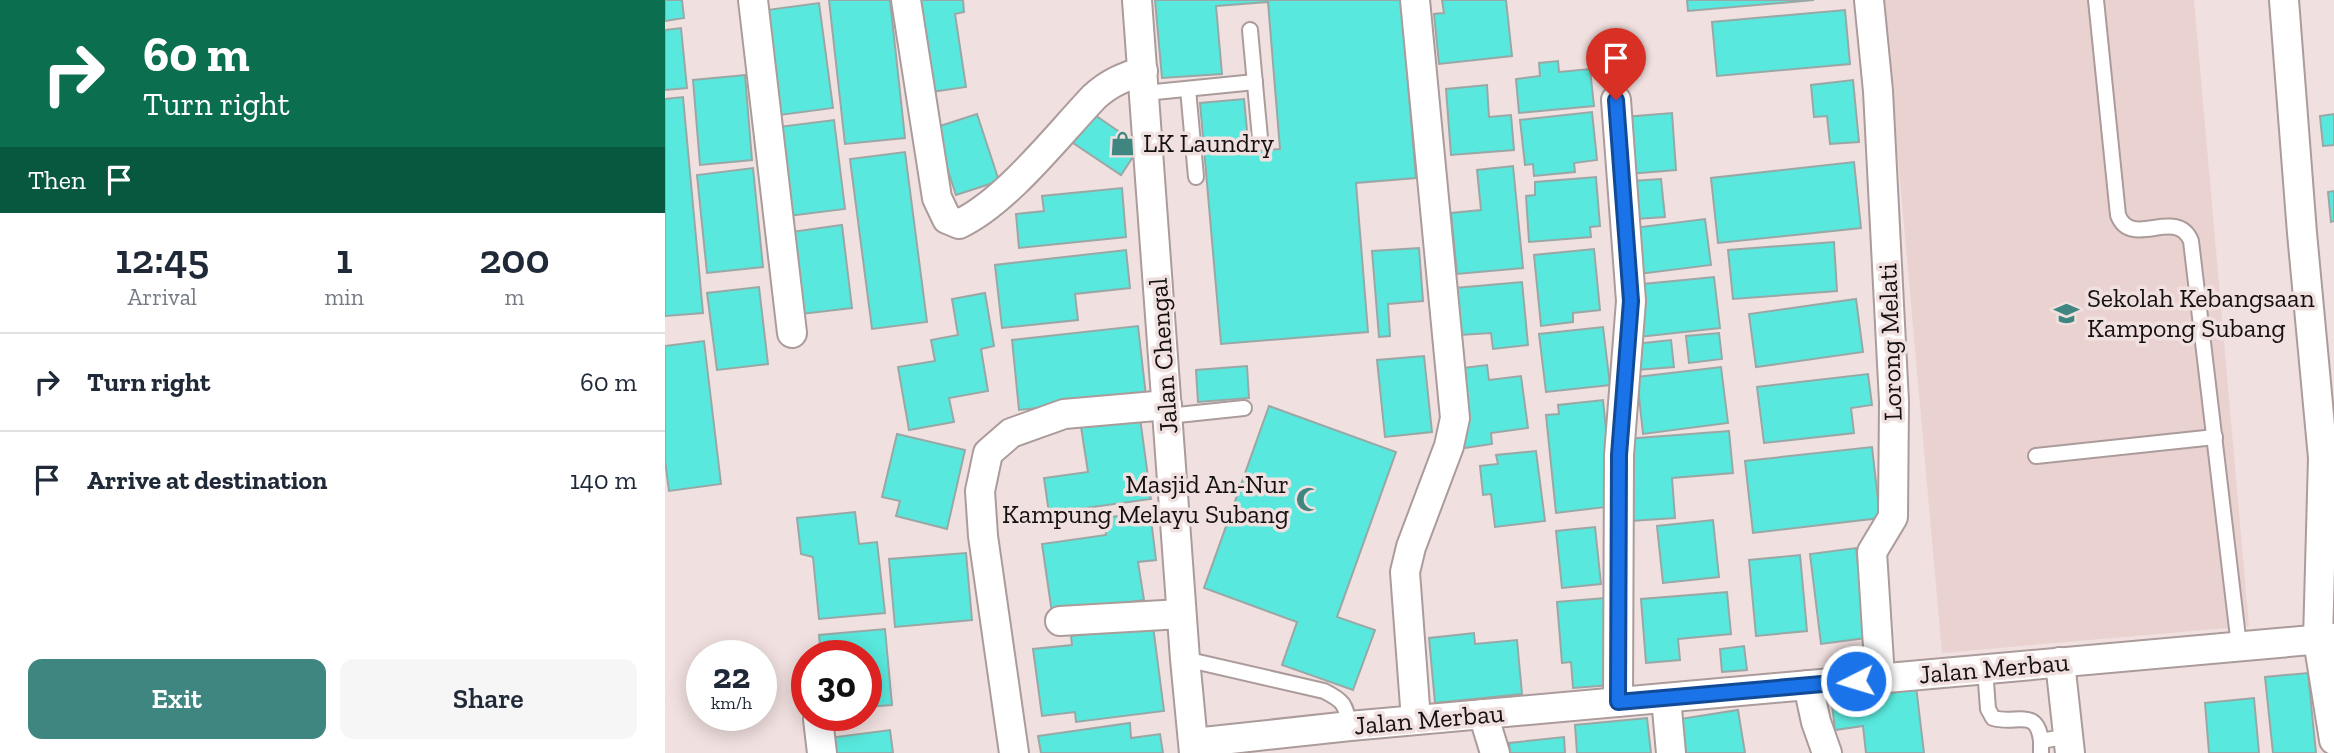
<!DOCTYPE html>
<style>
body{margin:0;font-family:"Zilla Slab",serif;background:#f6f6f7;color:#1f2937;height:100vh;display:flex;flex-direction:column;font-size:26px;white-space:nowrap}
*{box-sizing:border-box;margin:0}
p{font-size:23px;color:#747a83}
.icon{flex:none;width:38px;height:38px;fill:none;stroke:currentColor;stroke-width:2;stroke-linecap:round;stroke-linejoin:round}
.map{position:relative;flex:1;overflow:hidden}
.drawer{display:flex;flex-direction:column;background:#fff;width:665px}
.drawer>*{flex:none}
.top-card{background:#0b6e4f;color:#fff;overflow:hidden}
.speed{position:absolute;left:21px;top:640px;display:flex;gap:14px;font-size:35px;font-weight:700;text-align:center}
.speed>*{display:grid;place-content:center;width:91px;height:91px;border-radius:50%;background:#fff;box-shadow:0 4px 18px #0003;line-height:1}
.speed small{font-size:18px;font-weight:400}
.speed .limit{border:10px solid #d22;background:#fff;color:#111}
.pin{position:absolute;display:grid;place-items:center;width:60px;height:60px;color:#fff;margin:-72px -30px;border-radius:50% 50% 50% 0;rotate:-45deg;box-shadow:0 0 7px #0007}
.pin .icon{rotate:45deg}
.me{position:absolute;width:77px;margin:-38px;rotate:265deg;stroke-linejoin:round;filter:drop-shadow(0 0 5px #0008)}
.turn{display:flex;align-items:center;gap:24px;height:147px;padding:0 28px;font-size:32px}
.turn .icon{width:91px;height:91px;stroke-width:2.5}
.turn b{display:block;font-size:49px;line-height:60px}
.then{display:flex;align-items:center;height:66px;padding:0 28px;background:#0003;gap:14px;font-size:26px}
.eta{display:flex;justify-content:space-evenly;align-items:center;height:119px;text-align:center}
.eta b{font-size:42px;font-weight:600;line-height:49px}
.cta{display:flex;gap:14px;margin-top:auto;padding:14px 28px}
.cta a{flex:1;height:80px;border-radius:14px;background:#3f8680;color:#fff;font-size:28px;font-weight:600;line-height:80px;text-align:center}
.cta a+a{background:#f6f6f7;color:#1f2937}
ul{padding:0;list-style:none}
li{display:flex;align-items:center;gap:21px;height:98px;padding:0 28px;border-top:2px solid #e0e1e3}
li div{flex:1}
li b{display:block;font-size:26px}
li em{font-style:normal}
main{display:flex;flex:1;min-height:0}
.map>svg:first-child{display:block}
</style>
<main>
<section class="drawer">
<div class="top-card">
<div class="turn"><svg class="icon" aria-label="right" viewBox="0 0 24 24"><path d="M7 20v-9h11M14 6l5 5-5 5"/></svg><div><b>60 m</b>Turn right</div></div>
<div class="then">Then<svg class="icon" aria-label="arrive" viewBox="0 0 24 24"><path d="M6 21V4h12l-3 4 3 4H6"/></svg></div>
</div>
<div class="eta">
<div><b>12:45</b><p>Arrival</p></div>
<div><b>1</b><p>min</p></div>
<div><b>200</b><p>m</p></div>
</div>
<ul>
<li><svg class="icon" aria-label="right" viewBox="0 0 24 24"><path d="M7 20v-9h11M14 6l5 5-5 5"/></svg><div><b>Turn right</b></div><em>60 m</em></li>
<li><svg class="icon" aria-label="arrive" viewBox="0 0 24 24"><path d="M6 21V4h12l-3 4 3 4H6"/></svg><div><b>Arrive at destination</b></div><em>140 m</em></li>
</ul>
<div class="cta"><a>Exit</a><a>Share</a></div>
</section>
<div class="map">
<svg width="1669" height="753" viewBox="0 0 1669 753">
<rect width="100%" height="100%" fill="#f0e0df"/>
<path fill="#ead2d0" d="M1219,0h310l55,626 -307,27z"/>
<g fill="#59e8dd" stroke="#99a8a6" stroke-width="2">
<path d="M0,0h17l2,18 -19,3z"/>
<path d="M164,0h61l15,138 -60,6z"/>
<path d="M245,0h53l1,12 -9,2 11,73 -42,6z"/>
<path d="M490,0h246l15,178 -60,5 12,149 -147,12 -21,-241 44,-4 5,52 31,-2 -12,-147 -52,4 6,68 -60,4z"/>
<path d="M777,0h64l6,56 -73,8 -5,-50 10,-1z"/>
<path d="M1022,0h127l-126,11z"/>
<path d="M154,3l14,105 -53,7 -13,-105z"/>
<path d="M1180,10l5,54 -133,12 -5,-54z"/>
<path d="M16,28l6,60 -22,2v-60z"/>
<path d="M893,61l1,11 31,-3 4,37 -75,7 -3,-34 24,-3 -1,-13z"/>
<path d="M80,75l7,85 -52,5 -7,-85z"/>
<path d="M1188,80l6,62 -29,2 -3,-28 -13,1 -3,-32z"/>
<path d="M822,85l2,32 22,-2 3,35 -63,5 -5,-66z"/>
<path d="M18,97l20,216 -38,3v-217z"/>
<path d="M424,111l51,35 -19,29 -51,-34z"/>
<path d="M927,112l5,48 -23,3 1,9 -41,4 -1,-12 -8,1 -5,-45z"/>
<path d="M1007,113l4,57 -47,4 -5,-57z"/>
<path d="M312,114l22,67 -43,14 -22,-67z"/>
<path d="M1669,114v31l-11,1 -3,-30z"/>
<path d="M169,120l11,89 -56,7 -11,-89z"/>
<path d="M240,152l22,170 -55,7 -22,-170z"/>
<path d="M1189,162l7,66 -143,15 -7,-65z"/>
<path d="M848,166l10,102 -66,6 -6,-61 30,-3 -4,-40z"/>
<path d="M88,168l10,99 -56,6 -10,-98z"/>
<path d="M931,177l4,49 -10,1 1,10 -62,5 -3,-46 9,-1v-13z"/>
<path d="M996,179l4,38 -29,2 -4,-38z"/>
<path d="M457,188l4,49 -107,11 -3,-34 28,-3 -2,-15z"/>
<path d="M1669,191v30l-3,1 -3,-30z"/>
<path d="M1040,219l6,46 -72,9 -6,-46z"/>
<path d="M177,225l10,83 -51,6 -10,-82z"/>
<path d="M1169,242l3,49 -104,8 -5,-49z"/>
<path d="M754,248l4,53 -35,3 2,32 -11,1 -7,-86z"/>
<path d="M929,249l6,61 -27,3v9l-32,4 -7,-71z"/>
<path d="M461,250l4,38 -55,6 3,26 -76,8 -7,-63z"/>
<path d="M1049,277l6,51 -81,9 -6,-52z"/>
<path d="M857,282l6,63 -35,4 -2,-16 -31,2 -5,-47z"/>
<path d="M94,287l9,77 -51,6 -10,-77z"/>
<path d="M320,293l9,53 -13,3 7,42 -39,7 5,24 -45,8 -11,-63 37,-6 -4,-21 27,-5 -6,-36z"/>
<path d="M1191,299l7,53 -107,15 -7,-53z"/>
<path d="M473,326l8,70 -127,14 -7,-70z"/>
<path d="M938,327l7,58 -64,7 -7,-58z"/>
<path d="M1054,333l3,26 -33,4 -3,-27z"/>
<path d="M1006,340l3,27 -37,3 -2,-26z"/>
<path d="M39,341l17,143 -52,7 -4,-30v-115z"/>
<path d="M759,356l8,76 -47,5 -8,-77z"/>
<path d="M822,365l2,15 32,-4 7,52 -37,5 1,11 -28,4 -10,-79z"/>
<path d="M582,366l2,32 -51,4 -2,-32z"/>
<path d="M1056,367l7,56 -85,11 -6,-57z"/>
<path d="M1203,374l4,31 -21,3 3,25 -90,10 -7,-56z"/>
<path d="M938,400l11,106 -58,7 -10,-98 13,-1 -1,-9z"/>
<path d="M604,406l127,46 -59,165 38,13 -22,60 -71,-25 15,-43 -93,-34z"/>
<path d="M475,418l11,81 -102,14 -5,-35 44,-6 -7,-45z"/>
<path d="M1064,431l4,42 -61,5 3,40 -44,3 -6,-82z"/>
<path d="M232,434l68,16 -18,79 -51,-13 4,-15 -18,-4z"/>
<path d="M1207,447l8,71 -127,15 -8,-72z"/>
<path d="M871,451l9,70 -50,6 -4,-33 -8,1 -3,-29 18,-2 -2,-9z"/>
<path d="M485,511l6,49 -18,2 6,38 -92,13 -10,-69 64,-9 -2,-17z"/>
<path d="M190,512l4,32 18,-2 8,71 -66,6 -6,-62 -12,-3 -4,-36z"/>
<path d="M1048,520l6,57 -56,6 -6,-57z"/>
<path d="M930,527l6,57 -39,4 -6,-57z"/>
<path d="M1191,548l11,90 -46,6 -11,-90z"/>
<path d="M301,553l6,67 -77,7 -6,-68z"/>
<path d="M1135,555l7,76 -51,5 -7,-76z"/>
<path d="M1062,592l4,42 -53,5 2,21 -34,3 -5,-64z"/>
<path d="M940,598l7,87 -39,3 -2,-26 -9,1 -5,-61z"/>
<path d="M488,626l11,85 -88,11 -1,-10 -33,4 -9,-67 39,-4 -1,-9z"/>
<path d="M220,629l7,76 -26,2v-51h-45l-2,-21z"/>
<path d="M809,633l1,11 42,-4 5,54 -87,9 -6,-65z"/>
<path d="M1079,646l3,24 -25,2 -2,-23z"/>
<path d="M1643,673l8,80h-43l-8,-76z"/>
<path d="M1251,686l8,67h-58l-3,-27 -28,4 -4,-34z"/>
<path d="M1589,698l5,55h-50l-4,-50z"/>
<path d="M1073,710l7,43h-60l-5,-34z"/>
<path d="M982,718l4,35h-74l-2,-28z"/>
<path d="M465,723l1,15 29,-4 3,19h-122l-3,-17z"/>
<path d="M225,730l3,23h-63l-2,-15z"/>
<path d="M899,737l1,16h-55l-1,-10z"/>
</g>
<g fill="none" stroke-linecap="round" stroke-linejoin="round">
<defs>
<g id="service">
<path d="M1431,0l22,215c13,35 59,-9 73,26l48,405"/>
<path d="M585,30l10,108"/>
<path d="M523,89l8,88"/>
<path d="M480,93l110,-11"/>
<path d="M503,416l76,-8"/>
<path d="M1371,456l179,-19"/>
<path d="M520,659l139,32c20,10 21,13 26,35"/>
<path d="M1320,669l3,40 5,9c23,7 44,-11 48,23"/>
<path d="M1376,753v-12l28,-5"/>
</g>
<g id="minor">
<path d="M88,0l39,333"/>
<path d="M241,0l31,198 10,21 12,5c47,-22 98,-88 135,-127 15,-14 30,-20 49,-26"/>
<path d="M472,0l48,659 9,94"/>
<path d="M750,0l40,418 -6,28 -38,101 -6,25 11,148"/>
<path d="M1204,0l9,91 16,311 -1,115 -21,35 8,126"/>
<path d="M1619,0l18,233 21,225 -5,182 16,100"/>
<path d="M951,100l15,201 -12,154 -1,247"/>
<path d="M395,621l121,-7"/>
<path d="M1395,662l10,91"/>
<path d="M1143,685l8,37 11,31"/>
<path d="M1001,698l5,55"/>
<path d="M818,714l12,39"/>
<path d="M153,719l4,34"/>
<path d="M529,743l156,-17 984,-88"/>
<path d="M349,753l-31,-217 -3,-45 8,-38 23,-20 53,-19 103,-9"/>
</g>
</defs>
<use href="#service" stroke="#ab9c9b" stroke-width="18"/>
<use href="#minor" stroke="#ab9c9b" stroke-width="32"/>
<use href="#service" stroke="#fff" stroke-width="14"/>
<use href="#minor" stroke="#fff" stroke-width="28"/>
</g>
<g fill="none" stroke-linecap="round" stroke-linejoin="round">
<defs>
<path id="route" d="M951,100l15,201 -12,154 -1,247 238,-21"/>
</defs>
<use href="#route" stroke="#114b97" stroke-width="18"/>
<use href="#route" stroke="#1a73e8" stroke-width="12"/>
</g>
<defs>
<symbol id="shop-bare" viewBox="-9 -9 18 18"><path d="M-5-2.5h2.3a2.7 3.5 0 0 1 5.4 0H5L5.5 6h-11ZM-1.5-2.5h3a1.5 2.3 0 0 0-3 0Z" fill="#3f8680" stroke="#f0e0df" stroke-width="2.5" paint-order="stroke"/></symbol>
<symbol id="school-bare" viewBox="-9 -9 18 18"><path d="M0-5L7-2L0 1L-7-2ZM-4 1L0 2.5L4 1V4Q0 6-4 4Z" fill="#3f8680" stroke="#f0e0df" stroke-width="2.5" paint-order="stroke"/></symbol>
<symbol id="mosque-bare" viewBox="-9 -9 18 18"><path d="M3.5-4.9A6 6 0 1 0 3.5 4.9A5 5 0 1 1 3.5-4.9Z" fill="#3f8680" stroke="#f0e0df" stroke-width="2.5" paint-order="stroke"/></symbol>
</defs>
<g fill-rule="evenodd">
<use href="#shop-bare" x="440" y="126" width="35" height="35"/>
<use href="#school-bare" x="1384" y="296" width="35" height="35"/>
<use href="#mosque-bare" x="626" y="482" width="35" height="35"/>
</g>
<g text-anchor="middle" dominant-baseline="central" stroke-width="7" stroke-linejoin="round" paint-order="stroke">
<g font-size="26" fill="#161111" stroke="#f0e0df" text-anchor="start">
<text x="478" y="143">LK Laundry</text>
<text x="1422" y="298">Sekolah Kebangsaan<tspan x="1422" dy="30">Kampong Subang</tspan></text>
<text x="624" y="484" text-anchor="end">Masjid An-Nur<tspan x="624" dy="30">Kampung Melayu Subang</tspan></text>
</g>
<g font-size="26" fill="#161111" stroke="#f0e0df">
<text transform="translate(1225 342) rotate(-92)">Lorong Melati</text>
<text transform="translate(498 356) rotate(-94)">Jalan Chengal</text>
<text transform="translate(1329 668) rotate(-5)">Jalan Merbau</text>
<text transform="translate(764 719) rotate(-5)">Jalan Merbau</text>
</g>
</g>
</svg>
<div class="speed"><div>22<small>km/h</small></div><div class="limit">30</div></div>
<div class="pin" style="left:951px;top:100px;background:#d93025"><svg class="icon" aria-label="arrive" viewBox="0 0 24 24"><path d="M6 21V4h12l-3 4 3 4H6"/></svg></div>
<svg class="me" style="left:1191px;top:681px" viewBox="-20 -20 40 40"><circle r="17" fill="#1a73e8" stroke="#fff" stroke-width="3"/><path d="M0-11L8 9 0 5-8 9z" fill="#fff"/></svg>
</div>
</main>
